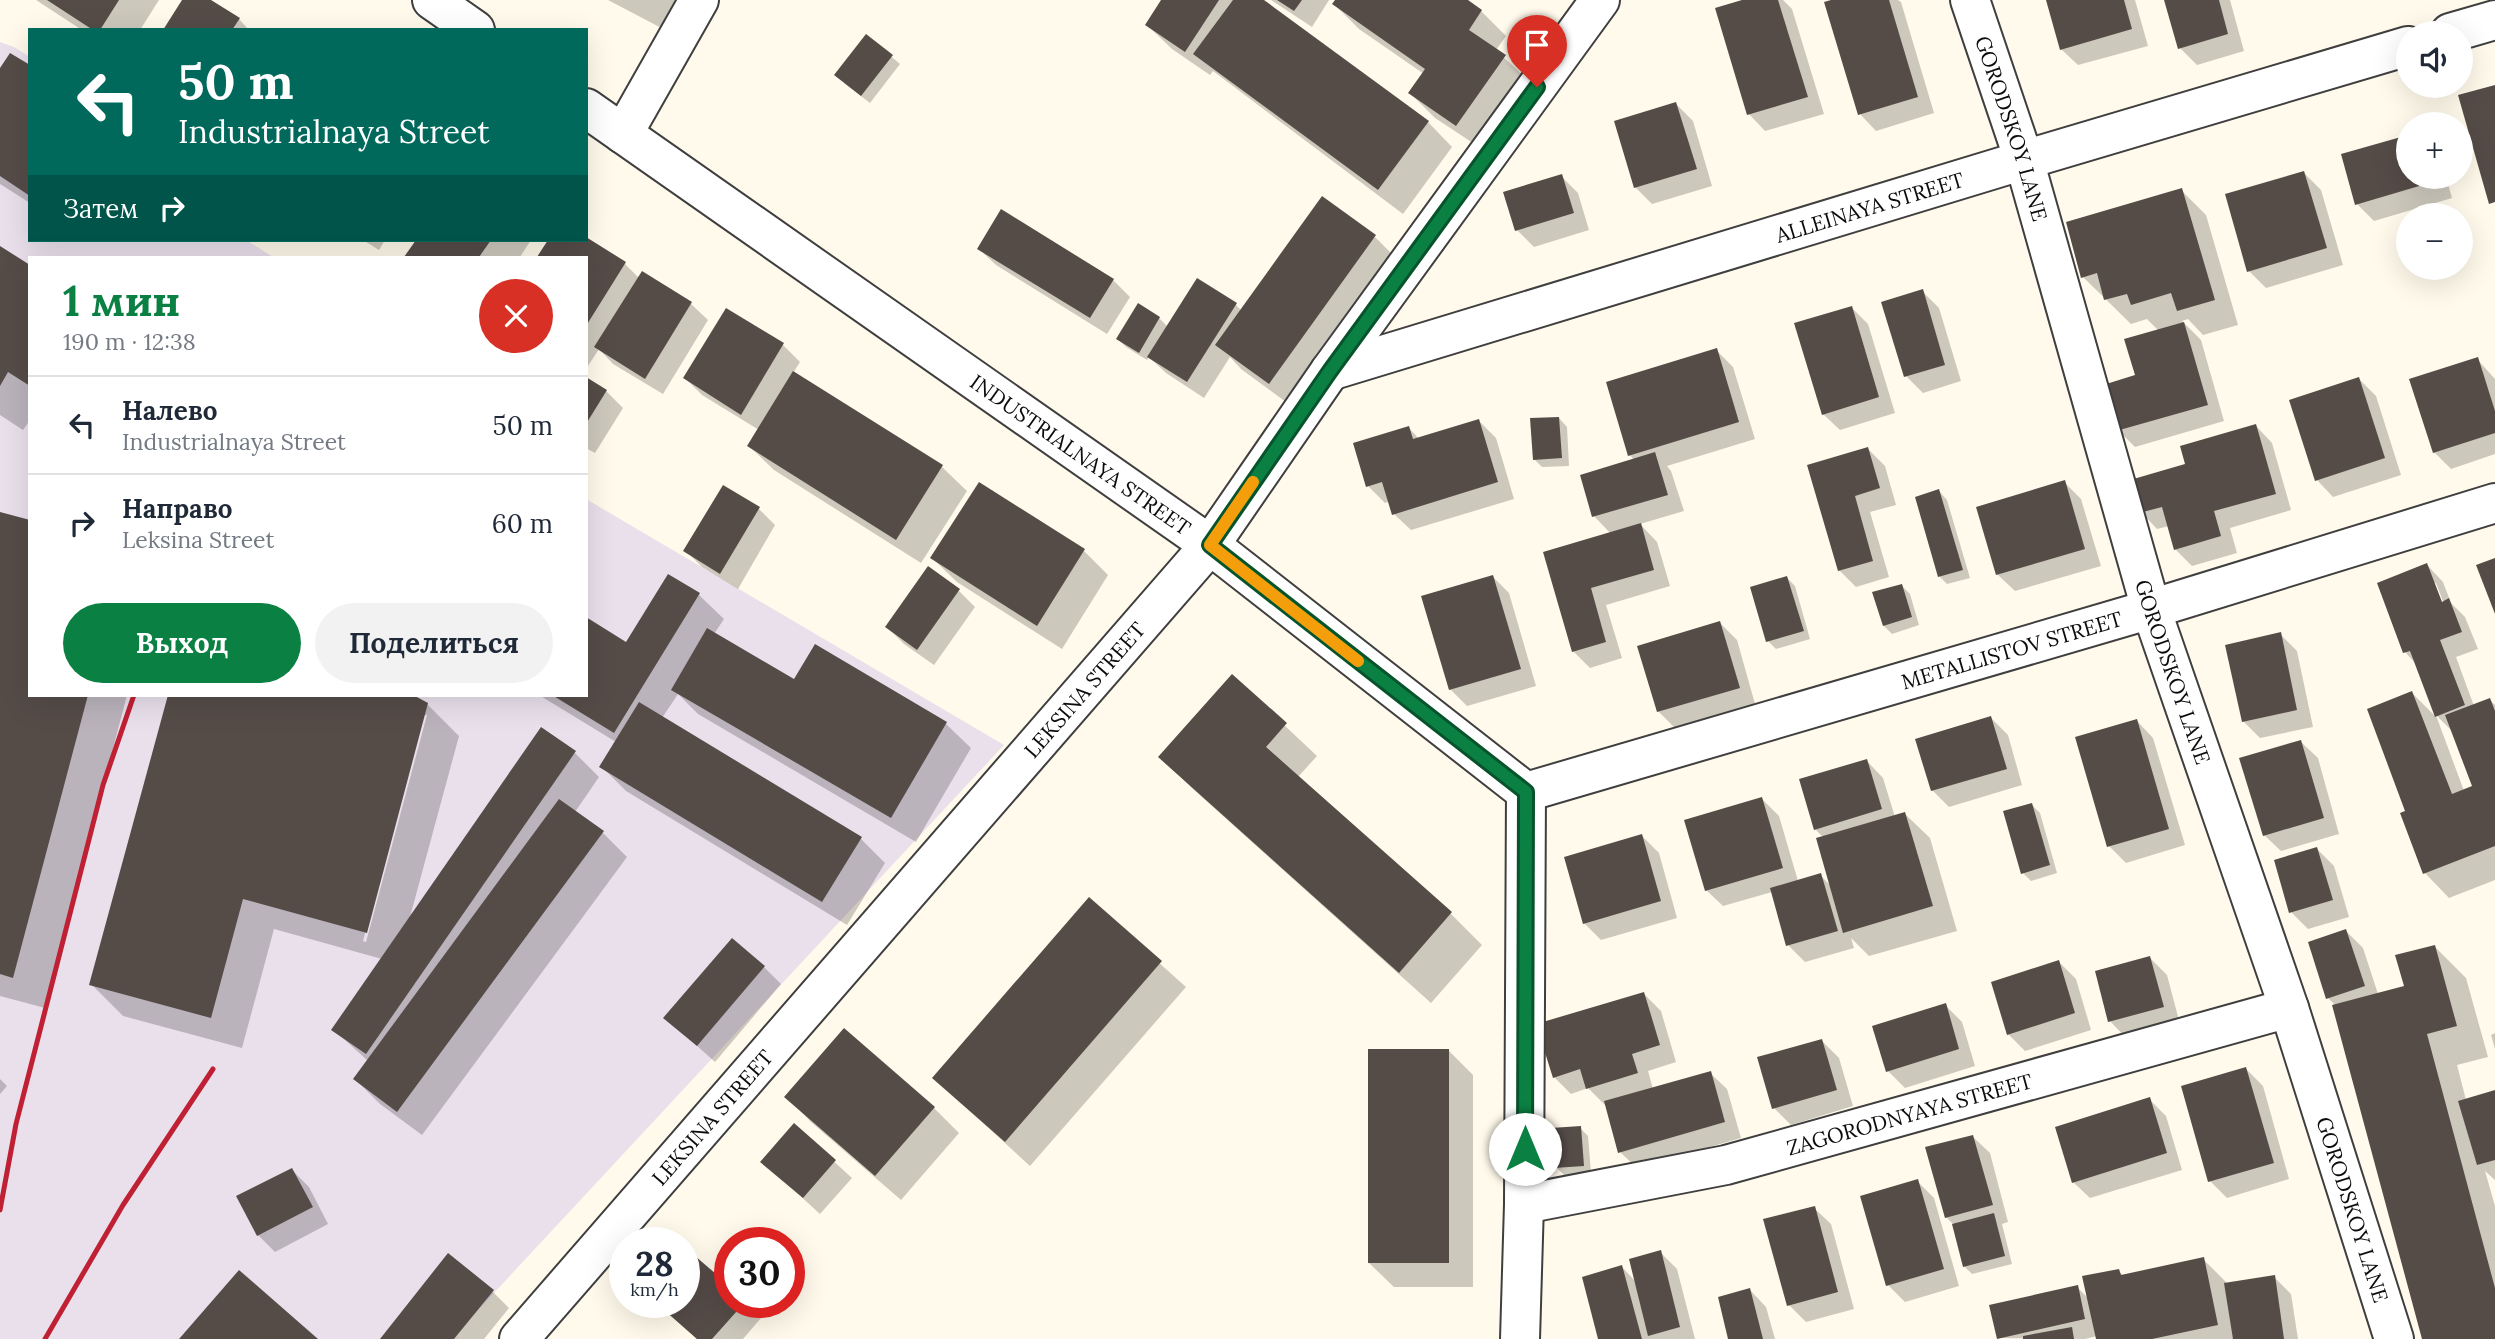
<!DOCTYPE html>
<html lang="ru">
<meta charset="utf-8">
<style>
body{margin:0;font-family:Lora,serif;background:#f2f2f3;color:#1f2937;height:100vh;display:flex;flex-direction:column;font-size:26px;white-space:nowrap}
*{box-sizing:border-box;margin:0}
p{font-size:23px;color:#747a83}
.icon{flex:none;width:38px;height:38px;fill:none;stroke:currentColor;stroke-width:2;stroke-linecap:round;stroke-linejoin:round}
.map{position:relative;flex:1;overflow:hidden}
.details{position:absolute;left:28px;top:256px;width:560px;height:441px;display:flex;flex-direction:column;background:#fff;border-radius:0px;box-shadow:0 7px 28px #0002}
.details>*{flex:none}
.guide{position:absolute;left:28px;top:28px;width:560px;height:214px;border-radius:0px;box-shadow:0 7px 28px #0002;background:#00695c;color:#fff;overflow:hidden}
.buttons{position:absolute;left:2396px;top:21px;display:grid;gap:14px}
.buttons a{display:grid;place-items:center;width:77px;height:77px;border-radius:50%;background:#fff;box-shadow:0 7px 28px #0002;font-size:35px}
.speed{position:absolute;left:609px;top:1227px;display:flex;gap:14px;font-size:35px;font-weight:700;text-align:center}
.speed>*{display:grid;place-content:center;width:91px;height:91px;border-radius:50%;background:#fff;box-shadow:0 7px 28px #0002;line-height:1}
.speed small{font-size:18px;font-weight:400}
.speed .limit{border:10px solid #d22;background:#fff;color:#111}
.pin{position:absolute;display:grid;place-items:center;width:60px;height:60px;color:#fff;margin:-72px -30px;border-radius:50% 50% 50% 0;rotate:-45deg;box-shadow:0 0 7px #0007}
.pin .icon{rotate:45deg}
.me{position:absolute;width:77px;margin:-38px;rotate:0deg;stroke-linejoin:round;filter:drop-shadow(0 0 5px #0008)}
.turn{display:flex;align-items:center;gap:24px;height:147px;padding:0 35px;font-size:32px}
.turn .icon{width:91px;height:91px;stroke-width:2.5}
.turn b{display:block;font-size:49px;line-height:60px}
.then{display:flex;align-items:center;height:66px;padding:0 35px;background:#0003;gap:14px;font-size:26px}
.round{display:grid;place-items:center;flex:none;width:74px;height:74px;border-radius:37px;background:#f2f2f3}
.headline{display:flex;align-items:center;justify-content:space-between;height:119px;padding:0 35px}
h1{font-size:42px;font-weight:700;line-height:52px;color:#0b8043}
.cta{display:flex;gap:14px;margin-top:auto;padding:14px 35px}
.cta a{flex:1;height:80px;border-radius:42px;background:#0b8043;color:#fff;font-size:28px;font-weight:700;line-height:80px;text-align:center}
.cta a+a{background:#f2f2f3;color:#1f2937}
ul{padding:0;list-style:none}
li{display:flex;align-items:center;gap:21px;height:98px;padding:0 35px;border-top:2px solid #e0e1e3}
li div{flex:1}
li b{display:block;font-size:26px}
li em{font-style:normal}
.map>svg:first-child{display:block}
</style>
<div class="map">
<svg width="2495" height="1339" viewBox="0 0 2495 1339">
<rect width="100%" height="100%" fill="#fffaeb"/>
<path fill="#e9e0eb" d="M0,42l14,5 16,10v183h216l27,17h-243v438h556v-196l418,246 -553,594h-451z"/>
<g fill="#0003" fill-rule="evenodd">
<path d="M36,0h123l-19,30h-58z"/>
<path d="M184,0h24l31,19 10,11h-84z"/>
<path d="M608,0h76l-17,31z"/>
<path d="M1164,0h97l167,122 24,25 -49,67 -190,-143 -3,4 -38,-26 -25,-24z"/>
<path d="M1271,0h58l-17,27z"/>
<path d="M1337,0h127l17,11 25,25 -10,14 33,31 -47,68 -47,-31 -25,-25 14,-19 -65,-45 -25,-25z"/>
<path d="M1748,0h35l9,9 32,105 -59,17 -16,-17z"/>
<path d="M1834,0h64l3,2 33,111 -58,18 -16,-17z"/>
<path d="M2048,0h87l13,46 -70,19 -17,-16z"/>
<path d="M2166,0h64l14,51 -47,14 -17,-17z"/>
<path d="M867,36l33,28 -30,39 -26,-20z"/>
<path d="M30,67v136l-30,-19v-112z"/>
<path d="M1676,104l17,17 19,65 -60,18 -17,-17z"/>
<path d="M2408,137v40h38l6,21 -78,23 -17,-17z"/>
<path d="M2304,173l17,17 22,75 -77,23 -17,-17z"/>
<path d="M1561,176l17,17 11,37 -55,17 -17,-17z"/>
<path d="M2181,190l25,25 32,110 -35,10 -15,-16 -6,2 19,19 23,81 -89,26 -17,-17 19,-54 22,-45 -12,-12 -16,5 -48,-47z"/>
<path d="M1375,237l24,24 -105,147 -53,-39 -11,-12 -26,41 -38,-25 -17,-16 -2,3 -21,-13 -8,-8 41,-21 9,9 68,-22 5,5z"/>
<path d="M586,239l39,25 14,14 4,-5 48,31 17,16 -45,74 -50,-30 -14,-15 -13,20v-112h-47l11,-17z"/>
<path d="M363,240h22l-6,10z"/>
<path d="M418,240h113l-11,17h-114z"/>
<path d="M0,248l30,19v153l-7,10 -23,-15z"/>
<path d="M979,249l134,31 17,17 -23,37 -111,-69z"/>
<path d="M1922,291l17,17 22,73 -38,12 -17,-17z"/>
<path d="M1852,308l16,16 27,89 -55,17 -17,-16z"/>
<path d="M727,310l56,35 17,17 -7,11 149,94 25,24 -46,72 -147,-93 -25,-24 10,-16 -57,-35 -17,-17z"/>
<path d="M1716,350l17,17 22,72 -88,27 4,5 13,40 -44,13 17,18 13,44 -64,19 16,53 -32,10 -17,-17 -28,-98 66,-19 -17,-18 40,-56 -4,-5z"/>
<path d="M2477,359l18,20v75l-44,15 -17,-17z"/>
<path d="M586,379l20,12 17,17 -28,45 -9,-5z"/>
<path d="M2359,379l17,17 25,79 -68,22 -16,-17z"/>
<path d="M1559,418l8,9 2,39 -27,1 -8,-8z"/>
<path d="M1479,421l17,17 18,61 -103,31 -17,-16 -4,-13 -5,2 -17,-17 41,-58 10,11z"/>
<path d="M2256,426l16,17 19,67 -61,18 7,25 -45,13 -17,-17 -6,-23 -12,3 -16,-17 46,-46z"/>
<path d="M1868,449l17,17 11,39 -26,7 19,65 -33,10 -17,-17 -30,-104z"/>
<path d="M2064,482l17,17 20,67 -86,25 -17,-16 -20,-67z"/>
<path d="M1939,491l8,9 23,78 -23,6 -8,-8z"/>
<path d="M759,509l16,16 -37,64 -36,-22 -17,-17z"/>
<path d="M0,514l30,181h97l-82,313 -45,-12z"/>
<path d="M1084,551l24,24 -46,74 -105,-67 -25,-24z"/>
<path d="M2427,565l16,17 8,21 14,14 13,32 -22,8 18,49 16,-6 5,5v175l-46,18 -24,-25 -18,-61 5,-119 25,25 27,73 11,-4 -21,-54 -17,-17 -20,-51 -12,-13zM2433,583h3l10,26 -3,1z"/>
<path d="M1493,577l16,16 27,93 -69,20 -17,-17z"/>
<path d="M1787,578l8,8 15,53 -34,10 -8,-8z"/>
<path d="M1902,586l8,8 9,31 -27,9 -8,-8z"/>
<path d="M959,591l16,16 -41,58 -30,-21 -17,-17z"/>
<path d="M699,595l25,24 -10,15 81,47 20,-34 131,77 25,24 -55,94 -218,-128 -20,-20 -16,24 199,121 24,24 -38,62 -221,-134 -25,-25 15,-24 -77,-47h47l41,-51z"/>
<path d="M1720,623l17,17 18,64 -80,24 -17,-17z"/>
<path d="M2280,634l17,17 16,76 -53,11 -17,-17z"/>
<path d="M1232,676l85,80 -19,21 153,137 31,31 -51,58 -239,-215 -31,-31z"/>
<path d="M170,695h239l18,9 32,32 -49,181 165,-164 24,24 -24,35 28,21 24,24 -205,278 -42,-31 -25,-25 13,-18 -35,-32 49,-70 -108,-30 -32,119 -119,-32 -32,-32zM423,715h4l-61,227 -3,-1z"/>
<path d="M1991,718l17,17 14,50 -73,22 -17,-17z"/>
<path d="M2137,721l16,17 32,107 -59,18 -17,-17z"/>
<path d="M2301,742l17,16 21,76 -58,17 -17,-16z"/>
<path d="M1867,761l16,17 12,39 10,-3 25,24 27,93 -88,25 -18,-18 3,10 -49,14 -17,-17 -16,-53 -49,14 -17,-16 56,-91 17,17 19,65 22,-6 11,11 -7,-48 -9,-9z"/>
<path d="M2032,805l8,8 17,60 -26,8 -8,-8z"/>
<path d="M1642,836l17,17 18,65 -76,22 -17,-17z"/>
<path d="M2317,849l17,17 15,51 -41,12 -17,-17z"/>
<path d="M1089,900l97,87 -156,179 -96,-88z"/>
<path d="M2346,931l17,17 15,46 28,-7 29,-40 31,31 22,79 -31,8 9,35 29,-8v88l-10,-9 10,35v133h-71l-88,-333 -8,-8z"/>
<path d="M2150,958l17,17 13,49 -54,14 -16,-17z"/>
<path d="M2059,962l17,17 15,51 -66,21 -17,-17z"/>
<path d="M764,967l17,17 -66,78 -49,-44z"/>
<path d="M1644,994l17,17 15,51 -28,9 5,18 57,-16 17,16 14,49 -104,30 -17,-16 -13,-48 -2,1 -17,-17 -17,6 -17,-17z"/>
<path d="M1945,1005l17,17 13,44 -70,22 -17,-17z"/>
<path d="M845,1030l89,78 25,25 -58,67 -90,-78 -24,-25z"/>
<path d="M2495,1033v16l-4,-14z"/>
<path d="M1822,1041l17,17 14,48 -62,19 -17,-17z"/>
<path d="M1449,1051l24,24v212h-79l-25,-24z"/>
<path d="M2246,1069l17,17 26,93 -62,19 -17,-17z"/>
<path d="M0,1079l7,7 -7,8z"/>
<path d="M2149,1099l17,17 16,54 -92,28 -17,-16z"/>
<path d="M794,1125l58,53 -32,36 -58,-53z"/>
<path d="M1580,1128l8,8 3,37 -27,2 -8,-8z"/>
<path d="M1973,1137l17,16 18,69 -6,2 10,40 -40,10 -8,-8 -10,-41 -7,-7 -19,-69z"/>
<path d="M292,1170l17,17 19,37 -53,28 -17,-17z"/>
<path d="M1917,1181l17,17 25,88 -54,16 -17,-17z"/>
<path d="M1814,1208l17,16 23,85 -48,13 -17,-17z"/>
<path d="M1660,1252l17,17 18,70h-95l22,-72 14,15z"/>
<path d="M2203,1259l26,26 45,-8 17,17 7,45h-201v-3l-12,3 -87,-1 79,-51 12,12 29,-28 6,5z"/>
<path d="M1750,1290l16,17 9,32h-45z"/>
<path d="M492,1291l17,17 -25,31h-102z"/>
<path d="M657,1302h88l16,16 -18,21h-46z"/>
</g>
<g fill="#554c48">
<path d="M47,0h72l-19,30h-7z"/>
<path d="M182,0h29l29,18 -8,12h-69z"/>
<path d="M1161,0h58l-34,52 -40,-27z"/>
<path d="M1233,0h31l165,121 -51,69 -185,-136z"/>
<path d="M1277,0h25l-8,11z"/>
<path d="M1335,0h133l14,10 -13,20 37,25 -50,71 -48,-33 17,-24 -93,-65z"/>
<path d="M1742,0h36l30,97 -61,18 -32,-107z"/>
<path d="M1831,0h58l29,97 -60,18 -34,-113z"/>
<path d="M2046,0h78l8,29 -72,21z"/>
<path d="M2164,0h55l9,34 -50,15z"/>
<path d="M866,34l27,21 -32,41 -27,-21z"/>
<path d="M10,53l20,12v131l-30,-20v-108z"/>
<path d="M2495,85v117l-6,2 -31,-109z"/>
<path d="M1676,102l21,67 -63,19 -20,-67z"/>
<path d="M2408,135v42h27l1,4 -81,24 -14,-51z"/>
<path d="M2304,171l23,77 -80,24 -22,-78z"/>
<path d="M1562,174l12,39 -59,18 -12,-39z"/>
<path d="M2182,188l33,112 -38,11 -6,-18 -40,12 -4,-11 -23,6 -7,-27 -16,5 -15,-56z"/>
<path d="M1322,196l54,39 -107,149 -54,-39z"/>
<path d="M1001,209l113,70 -24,39 -113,-69z"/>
<path d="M586,237l40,25 -40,64v-69h-49l11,-17h38z"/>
<path d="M416,240h75l-12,17h-75z"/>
<path d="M0,246l30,19v121l-22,-14 -8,14z"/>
<path d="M642,271l50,31 -47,77 -51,-32z"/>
<path d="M1197,278l40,25 -50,79 -40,-25z"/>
<path d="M1923,289l22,76 -41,12 -23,-75z"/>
<path d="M1138,303l22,14 -21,36 -23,-14z"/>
<path d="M1852,306l27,91 -57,18 -28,-92z"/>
<path d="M726,308l58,35 -43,72 -58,-37z"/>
<path d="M2184,322l24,83 -92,26 -13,-46 32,-10 -11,-36z"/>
<path d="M1717,348l22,74 -111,34 -22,-74z"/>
<path d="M2478,357l17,54v22l-62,20 -24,-74z"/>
<path d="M793,371l150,94 -47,75 -149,-94z"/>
<path d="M586,377l21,13 -21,34z"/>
<path d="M2359,377l26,81 -70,23 -26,-81z"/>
<path d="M1559,417l3,41 -29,2 -3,-42z"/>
<path d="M1479,419l19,63 -106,33 -10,-33 -16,5 -13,-44 56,-17 4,13z"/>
<path d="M2256,424l20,70 -62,17 7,25 -47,14 -12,-43 -23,6 -9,-33 55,-16 -5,-18z"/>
<path d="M1868,447l12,41 -25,8 18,65 -35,10 -31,-106z"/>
<path d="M1655,452l13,43 -76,22 -12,-42z"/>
<path d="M2065,480l20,69 -89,26 -20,-68z"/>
<path d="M979,482l106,67 -48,77 -107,-68z"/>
<path d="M723,485l37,22 -40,67 -37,-23z"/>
<path d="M1939,489l24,81 -25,7 -23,-80z"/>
<path d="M0,512l30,8v175h58l-75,283 -13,-4z"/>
<path d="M1641,523l13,47 -63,18 15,54 -34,10 -29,-100z"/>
<path d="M2495,558v56l-19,-49z"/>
<path d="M2427,563l15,39 7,-4 13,34 -22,8 25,65 -30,12 -25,-66 -7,2 -26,-70z"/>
<path d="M928,566l32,23 -43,61 -32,-23z"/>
<path d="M668,574l32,19 -86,140 -62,-38h34v-78l40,25z"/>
<path d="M1493,575l28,94 -72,21 -28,-94z"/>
<path d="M1787,576l17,55 -38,11 -16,-55z"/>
<path d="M1902,584l10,33 -29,9 -11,-34z"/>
<path d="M1720,621l20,67 -83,24 -20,-66z"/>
<path d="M707,628l87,51 21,-35 132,78 -56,96 -220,-128z"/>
<path d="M2281,632l16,78 -55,12 -17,-77z"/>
<path d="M1232,674l55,49 -21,24 186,165 -53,61 -241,-216z"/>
<path d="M2412,691l40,103 20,-8 -27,-71 45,-17 5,13v135l-72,28 -23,-61 5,-2 -38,-102z"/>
<path d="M168,695h245l15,8 -61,230 -124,-34 -32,119 -122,-33z"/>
<path d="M639,702l223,135 -40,65 -223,-135z"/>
<path d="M1991,716l16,53 -76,22 -16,-52z"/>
<path d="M2137,719l32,110 -62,18 -32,-110z"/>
<path d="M541,727l35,24 -210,303 -35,-24z"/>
<path d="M2301,740l23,78 -61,18 -24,-78z"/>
<path d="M1867,759l15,50 -68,21 -15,-51z"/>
<path d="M1762,797l21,71 -78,23 -21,-71z"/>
<path d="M559,799l45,32 -207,281 -44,-33z"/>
<path d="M2032,803l18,62 -29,9 -18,-63z"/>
<path d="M1905,812l28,94 -90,27 -27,-95z"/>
<path d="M1642,834l19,67 -78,23 -19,-67z"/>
<path d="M2317,847l16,53 -44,13 -15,-53z"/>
<path d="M1821,873l17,58 -52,15 -16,-58z"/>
<path d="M1089,897l73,64 -157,181 -73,-64z"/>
<path d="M2346,929l19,57 -39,13 -18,-57z"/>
<path d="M732,938l33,28 -68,80 -34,-28z"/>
<path d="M2435,945l22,81 -30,8 68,254v51h-73l-90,-334 72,-19 -9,-31z"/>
<path d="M2150,956l14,51 -56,15 -13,-51z"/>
<path d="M2059,960l16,53 -68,22 -16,-53z"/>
<path d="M1644,992l16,53 -28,9 6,19 -52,16 -6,-20 -27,9 -17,-54z"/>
<path d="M1946,1003l13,46 -73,23 -14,-46z"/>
<path d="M844,1028l91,79 -60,69 -91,-79z"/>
<path d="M1822,1039l15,51 -65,19 -15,-52z"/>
<rect x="1368" y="1049" width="81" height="214"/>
<path d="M2246,1067l28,96 -66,19 -27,-96z"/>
<path d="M1711,1071l14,51 -107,31 -14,-52z"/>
<path d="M2495,1090v70l-18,5 -19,-64z"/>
<path d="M2150,1097l17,56 -95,30 -17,-56z"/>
<path d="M794,1123l42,37 -33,38 -43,-36z"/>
<path d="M1581,1126l3,40 -30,2 -3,-40z"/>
<path d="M1973,1135l20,70 -48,13 -20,-71z"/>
<path d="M292,1168l21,39 -56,29 -21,-40z"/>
<path d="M1918,1179l26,90 -58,17 -26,-90z"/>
<path d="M1815,1206l23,86 -51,14 -24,-87z"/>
<path d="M1994,1213l11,43 -42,11 -11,-43z"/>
<path d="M688,1250l42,36v16h15l-33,37h-15l-42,-37h29v-48z"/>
<path d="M1661,1250l19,77 -32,9 -19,-77z"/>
<path d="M448,1253l46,37 -40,49h-74z"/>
<path d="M2204,1257l14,68 -66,14h-56l-14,-63 37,-7 2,6z"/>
<path d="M1622,1265l20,74h-44l-16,-62z"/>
<path d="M239,1270l79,69h-139z"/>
<path d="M2275,1275l9,64h-51l-9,-56z"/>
<path d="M2078,1285l7,34 -88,20 -8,-34z"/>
<path d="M1750,1288l13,51h-35l-10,-42z"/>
<path d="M2072,1327l2,12h-51v-3z"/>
</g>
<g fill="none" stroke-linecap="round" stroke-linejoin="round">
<defs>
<g id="minor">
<path d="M432,0l43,30"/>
<path id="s1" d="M1970,0l54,160 127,449 138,399 105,331"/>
<path d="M2450,33l45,-13"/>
<path id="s2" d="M586,108l624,437 316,247 -2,412 -4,135"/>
<path d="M623,134l76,-134"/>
<path id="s3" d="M1330,371l694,-211 384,-114"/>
<path id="s4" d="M1526,792l625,-183 344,-106"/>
<path id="s5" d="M1524,1204l202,-39 563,-157"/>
<path id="s6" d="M519,1339l691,-794 120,-174 270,-371"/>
</g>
</defs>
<use href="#minor" stroke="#3f3f3f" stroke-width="42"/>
<use href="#minor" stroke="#fff" stroke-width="38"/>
<g stroke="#c02034" stroke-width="5">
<path d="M0,1210l16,-86 87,-339 31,-90"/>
<path d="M45,1339l78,-134 90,-136"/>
</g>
</g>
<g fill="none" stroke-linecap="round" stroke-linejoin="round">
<defs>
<path id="route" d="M1525,1149l1,-357 -316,-247 120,-174 207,-284"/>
</defs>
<use href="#route" stroke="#07532c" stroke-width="18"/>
<use href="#route" stroke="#0b8043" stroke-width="12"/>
<path stroke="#f59e0b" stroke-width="12" d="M1253,482l-43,63 148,116"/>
</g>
<g text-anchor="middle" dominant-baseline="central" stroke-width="7" stroke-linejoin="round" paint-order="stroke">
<g font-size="21" fill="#0c0c0c" stroke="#fff">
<text stroke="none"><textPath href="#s1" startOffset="135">GORODSKOY LANE</textPath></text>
<text stroke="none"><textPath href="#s3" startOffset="564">ALLEINAYA STREET</textPath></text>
<text stroke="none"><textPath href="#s2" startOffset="604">INDUSTRIALNAYA STREET</textPath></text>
<text stroke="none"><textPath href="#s4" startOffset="506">METALLISTOV STREET</textPath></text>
<text stroke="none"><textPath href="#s1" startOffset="702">GORODSKOY LANE</textPath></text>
<text stroke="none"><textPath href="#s6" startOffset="861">LEKSINA STREET</textPath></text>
<text stroke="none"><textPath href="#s5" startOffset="396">ZAGORODNYAYA STREET</textPath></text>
<text stroke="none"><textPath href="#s6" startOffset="294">LEKSINA STREET</textPath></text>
<text stroke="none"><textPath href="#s1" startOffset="1269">GORODSKOY LANE</textPath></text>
</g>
</g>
</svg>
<div class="buttons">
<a><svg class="icon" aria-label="sound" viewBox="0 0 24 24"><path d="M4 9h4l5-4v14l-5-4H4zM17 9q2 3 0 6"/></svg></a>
<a>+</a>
<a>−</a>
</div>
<div class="speed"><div>28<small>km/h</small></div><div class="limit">30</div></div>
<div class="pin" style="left:1537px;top:87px;background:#d93025"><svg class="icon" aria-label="arrive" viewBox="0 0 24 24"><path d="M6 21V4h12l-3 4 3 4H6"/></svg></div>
<svg class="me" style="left:1525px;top:1149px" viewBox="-20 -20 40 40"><circle r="19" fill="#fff"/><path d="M0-13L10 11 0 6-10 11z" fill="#0b8043"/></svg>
<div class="guide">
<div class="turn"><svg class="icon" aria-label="left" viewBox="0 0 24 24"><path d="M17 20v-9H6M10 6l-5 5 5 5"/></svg><div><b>50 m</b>Industrialnaya Street</div></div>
<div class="then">Затем<svg class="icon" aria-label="right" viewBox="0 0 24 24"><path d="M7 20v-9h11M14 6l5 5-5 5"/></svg></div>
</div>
<section class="details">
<div class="headline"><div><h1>1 мин</h1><p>190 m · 12:38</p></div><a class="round" style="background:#d93025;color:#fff"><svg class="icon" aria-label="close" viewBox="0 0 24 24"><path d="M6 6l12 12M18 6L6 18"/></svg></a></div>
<ul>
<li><svg class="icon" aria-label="left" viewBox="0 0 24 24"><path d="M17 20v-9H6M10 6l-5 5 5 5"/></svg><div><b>Налево</b><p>Industrialnaya Street</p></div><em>50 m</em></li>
<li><svg class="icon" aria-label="right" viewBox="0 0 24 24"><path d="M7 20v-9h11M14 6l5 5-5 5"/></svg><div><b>Направо</b><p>Leksina Street</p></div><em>60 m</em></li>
</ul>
<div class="cta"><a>Выход</a><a>Поделиться</a></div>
</section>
</div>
